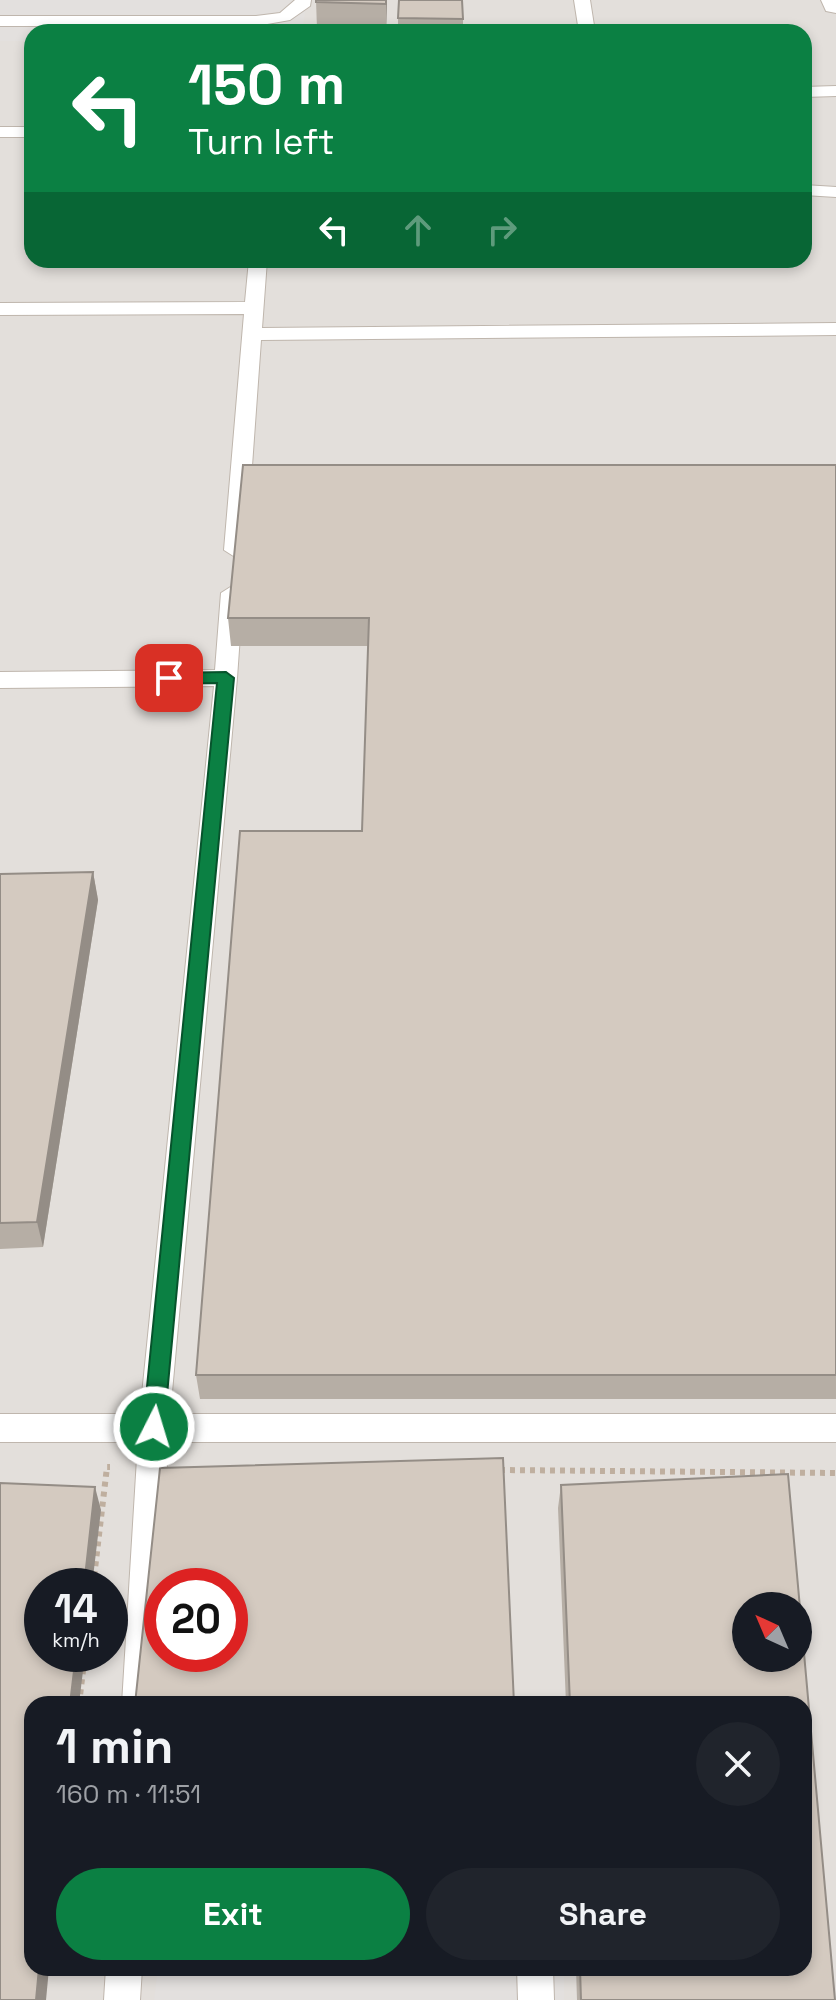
<!DOCTYPE html>
<meta charset="utf-8">
<style>
body{margin:0;font-family:"Space Grotesk",sans-serif;background:#20242c;color:#f1f3f6;height:100vh;display:flex;flex-direction:column;font-size:30px;white-space:nowrap}
*{box-sizing:border-box;margin:0}
p{font-size:26px;color:#9ea1a6}
.icon{flex:none;width:44px;height:44px;fill:none;stroke:currentColor;stroke-width:2;stroke-linecap:round;stroke-linejoin:round}
.map{position:relative;flex:1;overflow:hidden}
.details{position:absolute;left:24px;top:1696px;width:788px;height:280px;display:flex;flex-direction:column;background:#171b24;border-radius:24px;box-shadow:0 4px 12px #0003}
.details>*{flex:none}
.top-card{position:absolute;left:24px;top:24px;width:788px;height:244px;border-radius:24px;box-shadow:0 4px 12px #0003;background:#0b8043;color:#fff;overflow:hidden}
.needle{width:52px;rotate:316deg}
.fabs{position:absolute;left:732px;top:1592px;display:grid;gap:16px}
.fabs a{display:grid;place-items:center;width:80px;height:80px;border-radius:50%;background:#171b24;box-shadow:0 4px 12px #0003;font-size:40px}
.speed{position:absolute;left:24px;top:1568px;display:flex;gap:16px;font-size:40px;font-weight:700;text-align:center}
.speed>*{display:grid;place-content:center;width:104px;height:104px;border-radius:50%;background:#171b24;box-shadow:0 4px 12px #0003;line-height:1}
.speed small{font-size:20px;font-weight:400}
.speed .limit{border:12px solid #d22;background:#fff;color:#111}
.pin{position:absolute;display:grid;place-items:center;width:68px;height:68px;color:#fff;margin:-34px;border-radius:16px;box-shadow:0 4px 12px #0006}
.me{position:absolute;width:88px;margin:-44px;rotate:5deg;stroke-linejoin:round;filter:drop-shadow(0 0 6px #0008)}
.turn{display:flex;align-items:center;gap:28px;height:168px;padding:0 32px;font-size:36px}
.turn .icon{width:104px;height:104px;stroke-width:2.5}
.turn b{display:block;font-size:56px;line-height:68px}
.lanes{display:flex;align-items:center;height:76px;padding:0 32px;background:#0003;justify-content:center;gap:40px;direction:ltr}
.lanes .off{opacity:.35}
.round{display:grid;place-items:center;flex:none;width:84px;height:84px;border-radius:42px;background:#20242c}
.summary{display:flex;align-items:center;justify-content:space-between;height:136px;padding:0 32px}
h1{font-size:48px;font-weight:600;line-height:60px}
.cta{display:flex;gap:16px;margin-top:auto;padding:16px 32px}
.cta a{flex:1;height:92px;border-radius:48px;background:#0b8043;color:#fff;font-size:32px;font-weight:600;line-height:92px;text-align:center}
.cta a+a{background:#20242c;color:#f1f3f6}
.map>svg:first-child{display:block}
</style>
<div class="map">
<svg width="836" height="2000" viewBox="0 0 836 2000">
<rect width="100%" height="100%" fill="#f4efea"/>
<path fill="#e3dfdb" fill-rule="evenodd" d="M0,0h836v2000h-836zM32,32h772v228h-772zM42,1586h68v68h-68zM162,1586h68v68h-68zM746,1606h52v52h-52zM32,1704h772v264h-772z"/>
<g fill="#e3e0de">
<path d="M0,0h307l-5,32h-270v9h-32z"/>
<path d="M158,1968h406v32h-410z"/>
</g>
<g fill="none" stroke-linecap="round" stroke-linejoin="round">
<defs>
<g id="service">
<path d="M295,0h16l-1,6 -20,14 -34,6h-256v-10h256l24,-3z"/>
<path d="M574,0h16l5,32h-16z"/>
<path d="M836,86v10l-32,1v-10z"/>
<rect x="0" y="127" width="32" height="10"/>
<path d="M804,185l32,2v10l-32,-2z"/>
<path d="M249,260h18l-5,68 574,-5v12l-575,5 -15,210 -11,7 -11,-7 20,-236 -244,1v-12l245,-1z"/>
<path d="M232,586l11,7 -6,85 -67,736h666v28h-668l-12,262h-34l16,-262h-138v-28h140l74,-728 -214,2v-16l215,-2 6,-77z"/>
<path d="M106,1968h36l-2,32h-36z"/>
<path d="M517,1968h36l1,32h-36z"/>
</g>
<path id="minor" d="M821,0h15v13l-10,-2z"/>
</defs>
<use href="#service" stroke="#bfb6ad" stroke-width="2"/>
<use href="#minor" stroke="#bfb6ad" stroke-width="2"/>
<g stroke="#bfaf9f" stroke-width="6" stroke-dasharray="5 5" stroke-linecap="butt">
<path d="M500,1470l336,3"/>
<path d="M93,1586l14,-119h3"/>
<path d="M79,1704l6,-50"/>
</g>
<use href="#service" fill="#fff" fill-rule="evenodd"/>
<use href="#minor" fill="#fff" fill-rule="evenodd"/>
</g>
<g fill="#b6aea5" fill-rule="evenodd">
<path d="M316,0h71l-1,31 -69,-2z"/>
<path d="M398,18l65,1v13h-65z"/>
<path d="M836,465v934h-636l-4,-24 166,-544 6,-185h-137l-3,-28z"/>
<path d="M93,872l5,28 -55,347 -43,2v-375z"/>
<path d="M788,1474l47,526h-258l-1,-32h228v-264h-238l-8,-196 3,-23zM746,1606h52v52h-52z"/>
</g>
<g fill="#948d86">
<path d="M386,0h1l-1,31z"/>
<path d="M93,872l5,28 -55,347 -6,-25z"/>
<path d="M95,1487l6,23 -9,76h-8z"/>
<path d="M76,1654h9l-6,50h-9z"/>
<path d="M39,1968h10l-3,32h-10z"/>
</g>
<g fill="#d4cac0" stroke="#948d86" stroke-width="2" fill-rule="evenodd">
<path d="M316,0h70v4l-70,-2z"/>
<path d="M399,0h63l1,19 -65,-1z"/>
<path d="M243,465h593v910h-640l44,-544h122l7,-213h-141z"/>
<path d="M93,872l-56,350 -37,1v-349z"/>
<path d="M503,1458l11,246h-379l25,-236zM162,1586h68v68h-68z"/>
<path d="M788,1474l47,526h-254l-1,-32h224v-264h-234l-9,-219zM746,1606h52v52h-52z"/>
<path d="M0,1483l95,4 -11,99h-42v68h34l-6,50h-38v264h7l-3,32h-36z"/>
</g>
<path fill="#0b8043" stroke="#07532c" stroke-width="2" d="M226,672l8,6 -70,749 -3,7 -7,3 -8,-3 -3,-7 74,-744 -48,1 -8,-6 8,-5z"/>
</svg>
<div class="fabs">
<a><svg class="needle" viewBox="-14 -14 28 28"><path d="M0-13l5 13h-10z" fill="#e53935"/><path d="M0 13l5-13h-10z" fill="#9ea1a6"/></svg></a>
</div>
<div class="speed"><div>14<small>km/h</small></div><div class="limit">20</div></div>
<div class="pin" style="left:169px;top:678px;background:#d93025"><svg class="icon" aria-label="arrive" viewBox="0 0 24 24"><path d="M6 21V4h12l-3 4 3 4H6"/></svg></div>
<svg class="me" style="left:154px;top:1427px" viewBox="-20 -20 40 40"><circle r="17" fill="#0b8043" stroke="#fff" stroke-width="3"/><path d="M0-11L8 9 0 5-8 9z" fill="#fff"/></svg>
<div class="top-card">
<div class="turn"><svg class="icon" aria-label="left" viewBox="0 0 24 24"><path d="M17 20v-9H6M10 6l-5 5 5 5"/></svg><div><b>150 m</b>Turn left</div></div>
<div class="lanes"><svg class="icon" aria-label="left" viewBox="0 0 24 24"><path d="M17 20v-9H6M10 6l-5 5 5 5"/></svg><svg class="icon off" aria-label="ahead" viewBox="0 0 24 24"><path d="M12 20V5M6 11l6-6 6 6"/></svg><svg class="icon off" aria-label="right" viewBox="0 0 24 24"><path d="M7 20v-9h11M14 6l5 5-5 5"/></svg></div>
</div>
<section class="details">
<div class="summary"><div><h1>1 min</h1><p>160 m · 11:51</p></div><a class="round"><svg class="icon" aria-label="close" viewBox="0 0 24 24"><path d="M6 6l12 12M18 6L6 18"/></svg></a></div>
<div class="cta"><a>Exit</a><a>Share</a></div>
</section>
</div>
